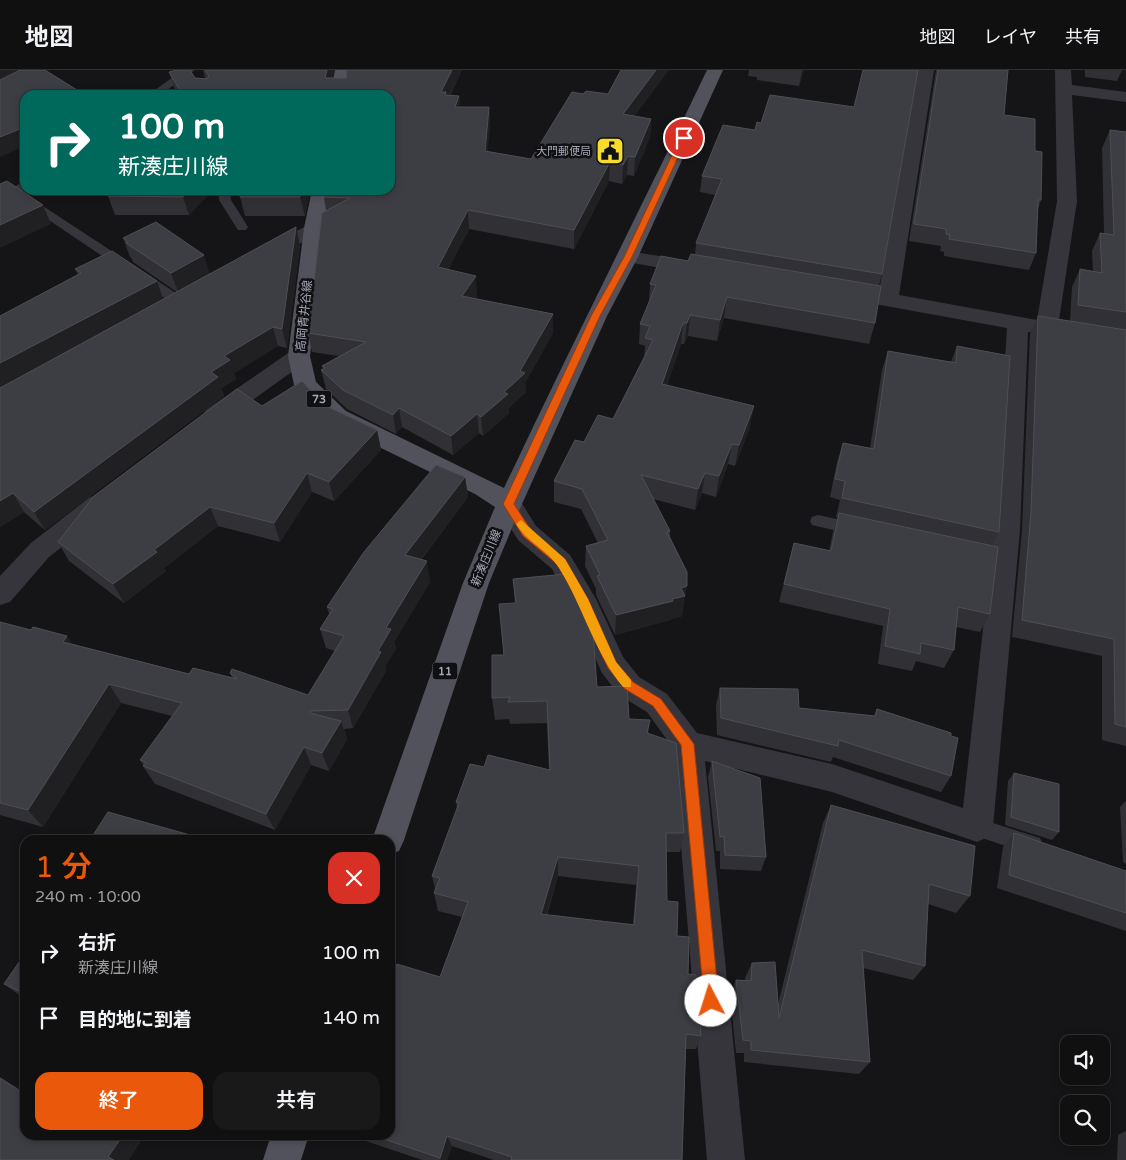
<!DOCTYPE html>
<html lang="ja">
<meta charset="utf-8">
<style>
body{margin:0;font-family:"Varela Round","Noto Sans JP",sans-serif;background:#19191a;color:#f1f3f6;height:100vh;display:flex;flex-direction:column;font-size:19px;white-space:nowrap}
*{box-sizing:border-box;margin:0}
p{font-size:16px;color:#9c9d9f}
.icon{flex:none;width:28px;height:28px;fill:none;stroke:currentColor;stroke-width:2;stroke-linecap:round;stroke-linejoin:round}
.map{position:relative;flex:1;overflow:hidden}
.sheet{position:absolute;left:20px;top:765px;width:375px;height:305px;display:flex;flex-direction:column;background:#101011;border-radius:15px;box-shadow:0 2px 8px #0003,0 0 0 1px #303031}
.sheet>*{flex:none}
.top-card{position:absolute;left:20px;top:20px;width:375px;height:105px;border-radius:15px;box-shadow:0 2px 8px #0003,0 0 0 1px #303031;background:#00695c;color:#fff;overflow:hidden}
.controls{position:absolute;left:1060px;top:965px;display:grid;gap:10px}
.controls a{display:grid;place-items:center;width:50px;height:50px;border-radius:10px;background:#101011;box-shadow:0 2px 8px #0003,0 0 0 1px #303031;font-size:25px}
.pin{position:absolute;display:grid;place-items:center;width:42px;height:42px;color:#fff;margin:-21px;border:2px solid #fff;border-radius:50%;box-shadow:0 1px 5px #0007}
.me{position:absolute;width:55px;margin:-28px;rotate:355deg;stroke-linejoin:round;filter:drop-shadow(0 0 4px #0008)}
.turn{display:flex;align-items:center;gap:18px;height:105px;padding:0 15px;font-size:22px}
.turn .icon{width:65px;height:65px;stroke-width:2.5}
.turn b{display:block;font-size:35px;line-height:42px}
.round{display:grid;place-items:center;flex:none;width:52px;height:52px;border-radius:15px;background:#19191a}
.summary{display:flex;align-items:center;justify-content:space-between;height:85px;padding:0 15px}
h1{font-size:30px;font-weight:600;line-height:38px;color:#ea580c}
.primary-button{display:flex;gap:10px;margin-top:auto;padding:10px 15px}
.primary-button a{flex:1;height:58px;border-radius:15px;background:#ea580c;color:#fff;font-size:20px;font-weight:600;line-height:58px;text-align:center}
.primary-button a+a{background:#19191a;color:#f1f3f6}
ul{padding:0;list-style:none}
li{display:flex;align-items:center;gap:15px;height:65px;padding:0 15px}
li div{flex:1}
li b{display:block;font-size:19px}
li em{font-style:normal}
header{display:flex;align-items:center;gap:30px;box-sizing:border-box;height:70px;padding:0 25px;background:#101011;border-bottom:1px solid #303031}
header strong{font-size:24px}
nav{display:flex;gap:28px;margin-inline-start:auto;font-size:18px}
.map>svg:first-child{display:block}
</style>
<header>
<strong>地図</strong>
<nav><a>地図</a><a>レイヤ</a><a>共有</a></nav>
</header>
<div class="map">
<svg width="1126" height="1090" viewBox="0 0 1126 1090">
<rect width="100%" height="100%" fill="#151517"/>
<g fill="none" stroke-linecap="round" stroke-linejoin="round">
<g fill="#36353c" fill-rule="evenodd">
<path d="M183,0h12l-35,25h-12z"/>
<path d="M25,111v9l-25,13v-9z"/>
<path d="M218,120h12l1,10 17,27 -2,3h-8l-19,-30z"/>
<path d="M26,125l159,104 2,3 -2,3h-10l-153,-103 -2,-3z"/>
<path d="M818,445l41,9 6,2 2,4 -2,4 -6,2 -47,-11 -2,-4 2,-4z"/>
<path d="M977,748l63,20 3,7 -3,7 -7,3 -63,-21 -3,-7 3,-7z"/>
</g>
<g fill="#36353c" fill-rule="evenodd">
<path d="M918,0h16l-35,225 138,25 20,-119 -2,-131h16l1,15 54,7v10l-54,-7 5,106 -19,126 -3,5 -8,2 -19,-2 -8,198 -27,297 -5,10 -11,5 -145,-50 -127,-31 40,399h-38l-34,-412 -26,-36 -28,-17 -17,-22 -33,-72 -17,-32 -34,-29 -22,-36 4,-7 9,-2 9,2 18,29 34,29 26,44 27,58 16,20 28,17 30,39 135,31 131,44 31,-278 13,-202 -165,-30 -7,-1 -4,-5 4,-5 7,-1 37,6z"/>
<path d="M314,152l7,2 3,4 -3,4 -49,27 -7,2 -7,-2 -3,-4 3,-4z"/>
<path d="M628,181l68,11 7,2 3,4 -3,4 -7,2 -75,-13 -3,-4 3,-4z"/>
<path d="M299,279l8,2 3,5 -3,5 -85,61 -8,2 -8,-2 -4,-6 4,-6 85,-59z"/>
<path d="M99,425l9,2 4,7 -4,7 -59,46 -39,45 -10,3v-29l31,-33 59,-46z"/>
</g>
<g fill="#51525b" fill-rule="evenodd">
<path d="M335,0h16l-3,25h-18z"/>
<path d="M707,0h16l-85,187 -31,59 -85,188 -33,79 -85,257 -5,11 -9,3v-14h-18l91,-257 32,-76 -20,-13 -145,-71 -36,-38 -6,-29 16,-128 8,-38h18l-6,38 -14,128 6,26 30,29 158,77c66,-140 136,-278 203,-418z"/>
<path d="M271,1065h38l-8,25h-38z"/>
</g>
</g>
<g fill="#313135" fill-rule="evenodd">
<path d="M203,0h131l-2,8h14l1,-8h115l-12,26h9l1,11h29l1,19 -3,26 44,7 52,-65h25l61,-24 -35,46 17,3 -1,18 -16,39 -7,-1 -5,9 -13,-3 -35,68 -105,-20 -21,41 29,25 -2,4 78,15v19l-28,50 1,9 -17,16v5l-26,23 -4,-3 -26,22 -51,-28 -6,7 -49,-25 -21,-20 -5,-19 2,-1 -1,-3 17,-10 -27,-4 -4,-19 18,-123 -2,-13 66,-7 -213,-96 -2,-4 -6,-18 26,6h10z"/>
<path d="M749,0h55l-5,16 -42,-6v-3l-9,-1z"/>
<path d="M936,0h72l-4,45 31,36 6,49 -3,9 -2,44 -7,17 -85,-14v-4l-4,-1 1,-5 -32,-5z"/>
<path d="M1085,0h37l-5,11 -32,-4z"/>
<path d="M723,55l159,149 -3,12 -4,37 -6,21 -145,-26 -7,23 -29,-5 -4,8h-3l-14,41 83,42 -15,39 -7,-2 -12,33 -14,-4 -7,17 -42,-11 17,32v5l14,70h-1l-1,10 -11,3 -1,1 -55,15 -19,-40v-6l-11,-23 1,-20 12,-3 -17,-34 -27,-7v-21l30,-39 29,-23 31,-62 1,-11 -6,-2 1,-20 9,-21 1,-19 38,-23 7,-6 1,-12 19,-48 -15,-3 2,-16z"/>
<path d="M1110,60l16,2v614l-24,-6v-84l-90,-19 10,-107 8,-196 8,-18 32,5 2,-34 8,-18 13,2 -1,-20 8,-18h4l-2,-85z"/>
<path d="M114,120h99l-24,25h-74l-7,-19z"/>
<path d="M242,120h68l-5,26h-60l-5,-19z"/>
<path d="M296,157l4,19 -13,102 -9,-2 -44,27 2,6 -15,9 3,8 -179,134 -21,-18 -24,15 78,-252 -3,-6 82,12 6,18 14,-7 -44,-30 -1,-3 -2,-2 -7,-19 87,36z"/>
<path d="M957,276l42,186 -7,14 -2,68 -10,18 -24,-5 -2,23 -10,18 -28,-7 -4,10 -34,-7 5,-38 -104,-24 15,-59 35,8 4,-19 5,-15h-2l4,-17 -10,-3 7,-35 6,-19 27,5 12,-78 6,-19 63,11z"/>
<path d="M324,335l53,25 4,20 -47,51 -22,-9 -32,50 -62,-16 -54,42 2,3 -42,32 -55,-42 -11,-19 204,-136z"/>
<path d="M465,407l3,20 -47,63 9,22 -36,60 2,7 -11,17 1,5 -33,57 -9,1 3,10 -18,32 -18,-6 -36,65 -120,-46 -12,-18h1l-4,-6 32,-44 -51,-13 -78,124 -43,-12v-193l73,22 116,30 43,4 -2,-5 78,22 27,-44 -9,-3 -6,-19 9,-15 -2,-7z"/>
<path d="M513,509l84,108 32,32 20,15 35,99 -4,19h-14l1,49 21,73 13,62 -5,13h-10l-4,111h-188l-42,-14 -5,14h-25l-62,-21 -3,-4h33l50,-158 22,-60 -24,-6 -4,-18 1,-4 -3,-13 25,-67 -1,-7 28,-35 65,3 -2,-47 -37,1 -1,-5 -14,1 -3,-22 12,-43 -5,-51 16,-1zM558,806l78,9 -3,39 -86,-9z"/>
<path d="M720,618l79,20 75,8 3,-7 74,67 -10,16 -108,-35 -2,5 -114,-27 -1,-30z"/>
<path d="M712,691l54,96 -5,14 -41,-2v-18h-4l-8,-74z"/>
<path d="M1014,703l45,59 -7,8 -47,-15 3,-44z"/>
<path d="M1126,731v63l-3,-2 -3,-55z"/>
<path d="M831,735l139,91 -14,17 -28,-9 -3,62 -12,14 -50,-12 7,94 -11,12 -115,-12v-9h-8l-6,-59 6,-14h9v-2l7,-15 26,41 45,-181z"/>
<path d="M1014,763l112,38v60l-129,-43 6,-41z"/>
<path d="M25,885v44l-21,-15z"/>
<path d="M1126,1061v29h-9l1,-25z"/>
</g>
<g fill="#202023">
<path d="M0,0h27l-27,15z"/>
<path d="M327,0h7l-5,25 -4,-17z"/>
<path d="M452,0h10l-15,31 -6,-9z"/>
<path d="M656,0h13l-47,63 1,-19z"/>
<path d="M802,0h2l-5,16z"/>
<path d="M459,26l2,19 -6,-8z"/>
<path d="M489,37l1,19 -4,44 -1,-19z"/>
<path d="M651,49l-1,18 -16,39 1,-19z"/>
<path d="M25,57v19l-25,11v-20z"/>
<path d="M628,86l-1,19 -5,9 1,-19z"/>
<path d="M610,92l-1,19 -35,68v-19z"/>
<path d="M190,120h23l-24,25 -6,-18z"/>
<path d="M302,120h8l-5,26 -5,-19z"/>
<path d="M43,135l8,19 -51,24v-23z"/>
<path d="M468,140l1,19 -29,58 -2,-20z"/>
<path d="M296,157l4,19 -13,102 -5,-19z"/>
<path d="M204,185l6,19 -32,18 -7,-19z"/>
<path d="M476,206l1,19 -14,20 -1,-19z"/>
<path d="M157,211l6,18 -163,89v-25z"/>
<path d="M727,227l-3,21 -7,23 3,-21z"/>
<path d="M553,244v19l-28,50 1,9 -17,16v5l-26,23 -2,-19 23,-25 16,-21z"/>
<path d="M690,245l-2,21 -4,8 3,-21z"/>
<path d="M683,253l-2,21 -21,61 2,-21z"/>
<path d="M273,257l5,19 -44,27 2,6 -15,9 3,8 -179,134 -11,-18 177,-140 13,-16z"/>
<path d="M754,336l-4,21 -15,39 4,-21z"/>
<path d="M399,338l3,19 -6,7 -3,-19z"/>
<path d="M477,344l2,19 -26,22 -2,-19z"/>
<path d="M377,360l4,20 -47,51 -5,-19z"/>
<path d="M732,374l-4,20 -12,33 3,-21z"/>
<path d="M307,403l5,19 -32,50 -6,-19z"/>
<path d="M705,403l-3,20 -7,17 3,-21z"/>
<path d="M465,407l3,20 -59,78 -4,-20z"/>
<path d="M13,423l11,19 -24,15v-26z"/>
<path d="M210,437l8,19 -54,42 2,3 -42,32 -11,-19 41,-34z"/>
<path d="M427,491l3,21 -36,60 2,7 -11,17 1,5 -33,57 -5,-18 30,-59 8,-23z"/>
<path d="M687,516l-5,30 -11,3 -1,1 -55,15 1,-20 56,-16 9,-11z"/>
<path d="M67,566l13,20 -17,-14z"/>
<path d="M109,614l12,19 -78,124 -15,-17z"/>
<path d="M650,650l-2,21 -1,-8z"/>
<path d="M341,651l6,18 -18,32 -7,-18z"/>
<path d="M304,677l7,18 -36,65 -9,-16z"/>
<path d="M558,787v19l-17,56v-18z"/>
<path d="M0,1007l25,15v2l-25,-16z"/>
<path d="M123,1065h22l-16,25h-15l-6,-3z"/>
<path d="M447,1066l5,10 -5,14h-6l-1,-2z"/>
</g>
<g fill="#3d3e43" stroke="#4e4e55" fill-rule="evenodd">
<path d="M20,0h25l40,25h-60v32l-25,10v-57z"/>
<path d="M177,0h13l5,8 12,1 2,-3 -4,-6h122l-2,8h21l1,-8h105l-11,22h5l-1,3 14,1 -4,11h34l-4,44 46,8 41,-67 11,2 3,-3 22,3 13,-24h35l-33,44 28,5 -16,38 -7,-1 -5,9 -13,-3 -36,68 -106,-20 -30,57 38,9 -14,20 91,18 -33,57 5,2 -21,19 4,2 -27,23 -4,-3 -26,22 -52,-28 -6,7 -50,-25 -22,-20 4,-2 -3,-2 44,-24 -58,-9 14,-120 28,-15 -26,-1 1,-7h65v-95h-216l7,-3 -12,-20z"/>
<path d="M863,0h55l-36,204 -186,-31 26,-64 -20,-3 21,-51 32,5 2,-8 4,1 9,-28 84,12z"/>
<path d="M938,0h70l-4,45 31,4v32l7,1 -1,48h-3l-2,53 -87,-14 1,-4 -4,-1v-5l-32,-5z"/>
<path d="M1110,60l16,2v180l-48,-7 2,-36 22,4 -2,-40 14,2z"/>
<path d="M7,111l36,24 -43,20v-41z"/>
<path d="M114,120h76l-7,7 -75,-1z"/>
<path d="M242,120h60l-2,7h-60z"/>
<path d="M156,152l48,33 -33,18 -45,-30 2,-1 -5,-4z"/>
<path d="M296,157l-14,102 -9,-2 -49,29 6,4 -19,12 7,5 -184,135 -21,-19 -13,8v-113z"/>
<path d="M112,181l45,30 -157,82v-47l81,-43 -6,-4z"/>
<path d="M691,184l190,32 -6,37 -148,-26 -7,23 -30,-5 -3,8h-4l-21,61 92,22 -15,39 -7,-1 -13,32 -14,-3 -7,16 -57,-14 29,56 -3,1 20,40v14l-6,2 4,8 -13,3 1,2 -57,14 -19,-39 3,-1 -14,-29 22,-6 -26,-51 -28,-8 21,-41 9,2 14,-27 15,4 40,-79 -8,-2 5,-12 -10,-2 16,-39 -6,-1 11,-28 27,5z"/>
<path d="M1038,246l88,14v397l-11,-3 -1,-85 -92,-19 9,-108z"/>
<path d="M957,276l53,10 -11,176 -157,-34 3,-17 -10,-2 8,-36 31,6 14,-98 68,12z"/>
<path d="M302,311l22,24 53,25 -48,52 -22,-9 -33,50 -64,-16 -56,43 3,2 -44,32 -55,-42 36,-46 143,-107 25,17z"/>
<path d="M436,395l29,12 -60,78 22,6 -41,67 5,1 -13,22 3,1 -33,58 -38,1v2l31,8 -19,32 -18,-6 -38,67 -123,-48 3,-4 -6,-2 42,-57 -73,-19 -81,126 -28,-7v-181l31,8 2,-3 34,9 -4,6 126,32 4,-6 44,11 -7,-6 2,-4 76,26 36,-59 -24,-7 13,-20 -6,-2 37,-55z"/>
<path d="M839,443l159,34 -8,67 -32,-7 -4,43 -33,-7 -1,11 -35,-8 5,-37 -106,-25 10,-41 37,8z"/>
<path d="M565,504l28,59 4,54 30,-1 2,33 21,1 -3,13 29,10 8,90h-18l1,68 11,1 -1,34 12,1 -1,37 8,1 5,61 -15,-2 -4,126h-171l1,-3 -65,-21 -7,22 -68,-23h18v-151l7,-20 43,13 28,-75 -34,-9 6,-15 -8,-2 27,-73 -3,-1 14,-38 14,3 4,-12 62,15 -3,-69 -39,1 2,-5 -18,1v-43h12l-5,-51 17,-1 -3,-24zM558,787l81,9 -5,59 -93,-11z"/>
<path d="M720,618l78,1 1,19 76,8 2,-7 74,24v3l7,2 -7,38 -112,-36 -1,6 -117,-28z"/>
<path d="M712,691l48,17 6,79 -41,-2 -1,-19 -4,1z"/>
<path d="M1014,703l45,11v48l-48,-15z"/>
<path d="M831,735l144,41 -5,50 -41,-12 -4,82 -63,-16 8,112 -119,-12v-9l-8,-1 -7,-60 15,1 1,-18 23,-1 4,56z"/>
<path d="M108,742l100,28h-118z"/>
<path d="M1014,763l112,38v42l-117,-38z"/>
<path d="M24,885h1v39l-21,-10z"/>
<path d="M0,1008l25,16v41h98l-15,22 6,3h-114z"/>
</g>
<path fill="#ea580c" stroke="#983908" d="M681,66l6,2 -55,119 -32,59 -86,188 17,26 34,29 23,40 28,63 17,20 28,17 33,45 25,257 -3,6 -5,2 -5,-2 -2,-6 -23,-256 -28,-39 -28,-17 -17,-21 -31,-68 -19,-35 -35,-29 -20,-32 88,-188 33,-59z"/>
<path fill="#f59e0b" d="M521,450l44,39 23,40 28,63 15,18v7h-8c-29,-35 -40,-81 -64,-119 -11,-18 -32,-26 -43,-44z"/>
<defs>
<symbol id="civic-square" viewBox="-11 -11 22 22"><rect x="-9" y="-9" width="18" height="18" rx="4" fill="#f7dc2c" stroke="#101012"/><path d="M-.6-6.5H3V-4.5H.6V-3L4-1V1h2V6H-6V1h2V-1L-.6-3ZM-1.2 2.5V6h2.4V2.5Z" fill="#111"/></symbol>
</defs>
<g fill-rule="evenodd">
<use href="#civic-square" x="594" y="65" width="32" height="32"/>
</g>
<g text-anchor="middle" dominant-baseline="central" stroke-width="5" stroke-linejoin="round" paint-order="stroke">
<g font-size="11" fill="#a6a8b7" stroke="#101012" text-anchor="end">
<text x="591" y="81">大門郵便局</text>
</g>
<g fill="#101012" stroke="#797a86" stroke-width="1">
<rect x="306.5" y="320.5" width="25" height="17" rx="4"/>
<rect x="432.5" y="592.5" width="25" height="17" rx="4"/>
</g>
<g font-size="11" font-weight="bold" fill="#a6a8b7">
<text x="319" y="329">73</text>
<text x="445" y="601">11</text>
</g>
<g font-size="12" fill="#a6a8b7" stroke="#101012">
<text transform="translate(304 246) rotate(-84)">高岡青井谷線</text>
<text transform="translate(486 488) rotate(-68)">新湊庄川線</text>
</g>
</g>
</svg>
<div class="controls">
<a><svg class="icon" aria-label="sound" viewBox="0 0 24 24"><path d="M4 9h4l5-4v14l-5-4H4zM17 9q2 3 0 6"/></svg></a>
<a><svg class="icon" aria-label="search" viewBox="0 0 24 24"><circle cx="10" cy="10" r="6"/><path d="M15 15l6 6"/></svg></a>
</div>
<div class="pin" style="left:684px;top:68px;background:#d93025"><svg class="icon" aria-label="arrive" viewBox="0 0 24 24"><path d="M6 21V4h12l-3 4 3 4H6"/></svg></div>
<svg class="me" style="left:711px;top:931px" viewBox="-20 -20 40 40"><circle r="19" fill="#fff"/><path d="M0-13L10 11 0 6-10 11z" fill="#ea580c"/></svg>
<div class="top-card">
<div class="turn"><svg class="icon" aria-label="right" viewBox="0 0 24 24"><path d="M7 20v-9h11M14 6l5 5-5 5"/></svg><div><b>100 m</b>新湊庄川線</div></div>
</div>
<section class="sheet">
<div class="summary"><div><h1>1 分</h1><p>240 m · 10:00</p></div><a class="round" style="background:#d93025;color:#fff"><svg class="icon" aria-label="close" viewBox="0 0 24 24"><path d="M6 6l12 12M18 6L6 18"/></svg></a></div>
<ul>
<li><svg class="icon" aria-label="right" viewBox="0 0 24 24"><path d="M7 20v-9h11M14 6l5 5-5 5"/></svg><div><b>右折</b><p>新湊庄川線</p></div><em>100 m</em></li>
<li><svg class="icon" aria-label="arrive" viewBox="0 0 24 24"><path d="M6 21V4h12l-3 4 3 4H6"/></svg><div><b>目的地に到着</b></div><em>140 m</em></li>
</ul>
<div class="primary-button"><a>終了</a><a>共有</a></div>
</section>
</div>
